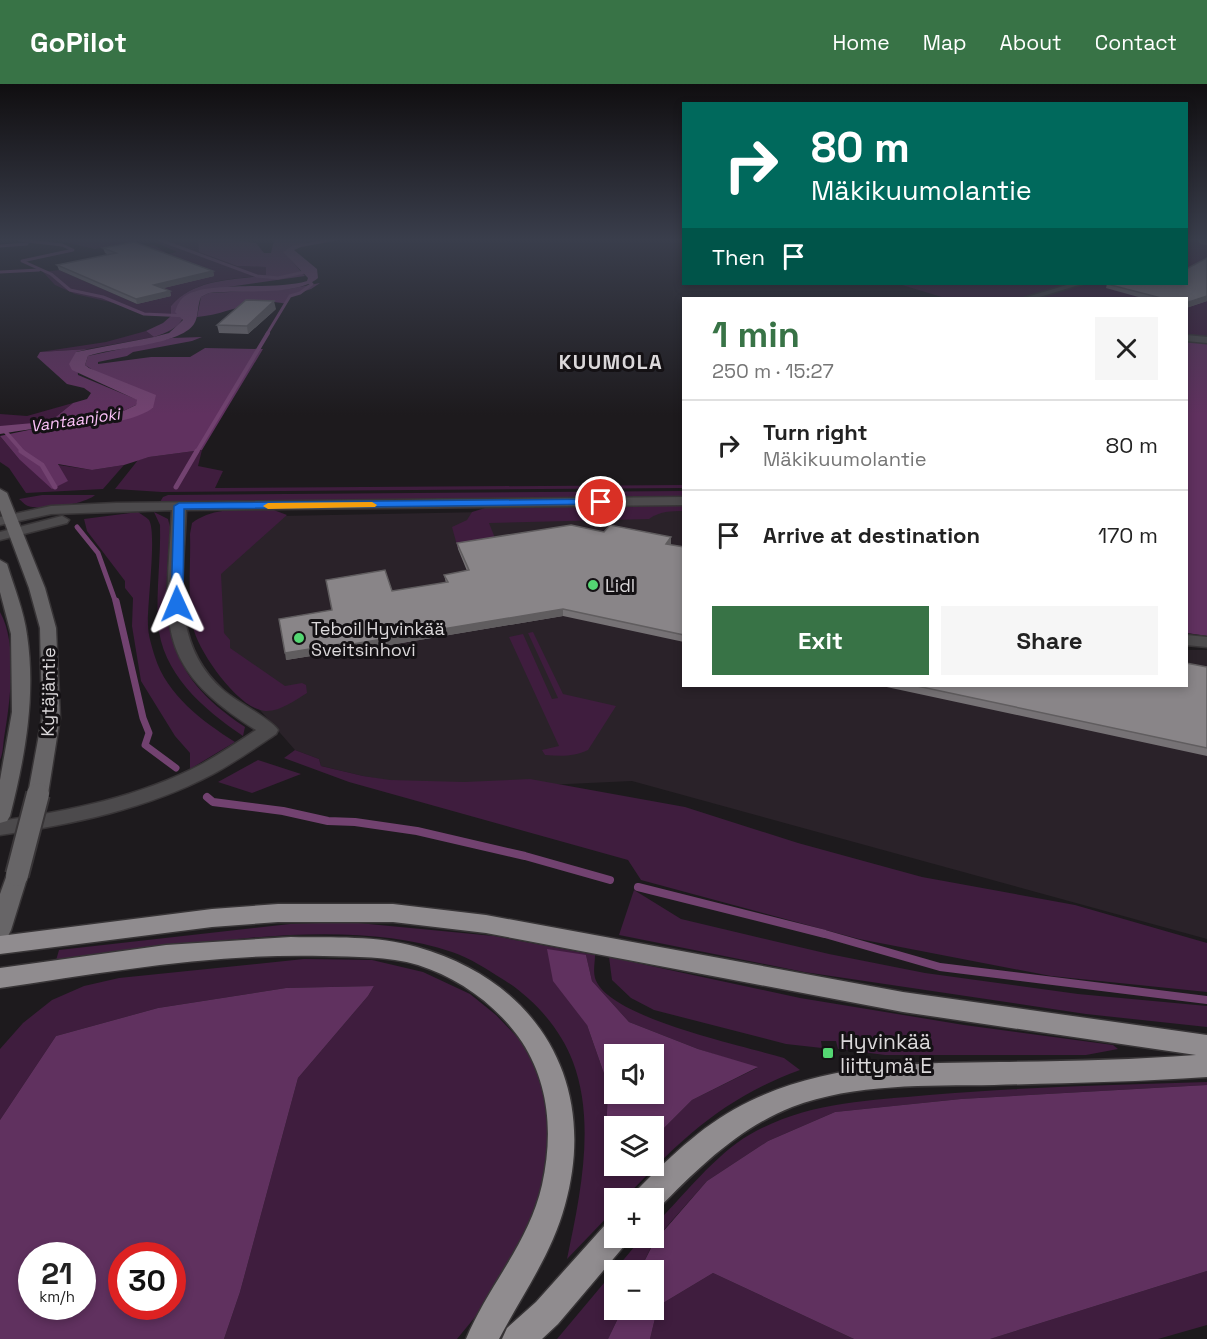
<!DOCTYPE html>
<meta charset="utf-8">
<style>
body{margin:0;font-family:"Space Grotesk",sans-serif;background:#f6f6f6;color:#222;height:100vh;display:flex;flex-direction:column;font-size:22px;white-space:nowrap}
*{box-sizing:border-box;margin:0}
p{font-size:20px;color:#767676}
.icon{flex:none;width:33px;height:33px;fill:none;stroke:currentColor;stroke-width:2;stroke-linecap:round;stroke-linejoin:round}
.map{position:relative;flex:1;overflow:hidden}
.panel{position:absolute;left:682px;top:213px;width:506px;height:390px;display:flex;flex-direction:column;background:#fff;border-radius:0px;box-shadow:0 3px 9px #0003}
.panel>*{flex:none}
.guide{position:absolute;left:682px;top:18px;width:506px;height:183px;border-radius:0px;box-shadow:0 3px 9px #0003;background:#00695c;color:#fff;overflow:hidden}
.tools{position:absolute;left:604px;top:960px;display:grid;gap:12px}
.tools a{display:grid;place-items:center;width:60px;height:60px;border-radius:0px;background:#fff;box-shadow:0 3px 9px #0003;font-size:30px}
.speed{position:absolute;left:18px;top:1158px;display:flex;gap:12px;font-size:30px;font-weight:700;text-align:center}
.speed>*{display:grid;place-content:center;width:78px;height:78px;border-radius:50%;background:#fff;box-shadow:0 3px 9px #0003;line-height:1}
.speed small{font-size:15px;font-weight:400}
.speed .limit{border:9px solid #d22;background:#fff;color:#111}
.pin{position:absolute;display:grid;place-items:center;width:51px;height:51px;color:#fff;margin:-26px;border:3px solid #fff;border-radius:50%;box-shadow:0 2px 6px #0007}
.me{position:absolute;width:66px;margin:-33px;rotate:359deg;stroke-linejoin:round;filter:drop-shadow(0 0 4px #0008)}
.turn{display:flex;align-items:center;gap:21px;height:126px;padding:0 30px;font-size:27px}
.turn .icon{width:78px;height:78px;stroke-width:2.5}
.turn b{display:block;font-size:42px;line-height:51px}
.then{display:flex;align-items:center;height:57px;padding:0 30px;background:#0003;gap:12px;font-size:22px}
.round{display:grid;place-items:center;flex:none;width:63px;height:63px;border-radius:0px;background:#f6f6f6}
.headline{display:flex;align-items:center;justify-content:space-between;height:102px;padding:0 30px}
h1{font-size:36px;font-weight:600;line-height:45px;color:#387346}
.action{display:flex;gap:12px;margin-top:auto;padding:12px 30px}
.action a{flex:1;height:69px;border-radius:0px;background:#387346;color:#fff;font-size:24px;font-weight:600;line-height:69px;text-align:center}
.action a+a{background:#f6f6f6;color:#222}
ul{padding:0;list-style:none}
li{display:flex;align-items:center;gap:18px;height:90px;padding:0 30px;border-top:2px solid #e0e0e0}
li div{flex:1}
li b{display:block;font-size:22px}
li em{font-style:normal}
header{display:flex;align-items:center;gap:36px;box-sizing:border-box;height:84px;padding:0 30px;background:#387346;color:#fff}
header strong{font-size:28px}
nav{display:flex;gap:33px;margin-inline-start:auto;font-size:21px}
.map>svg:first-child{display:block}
</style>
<header>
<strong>GoPilot</strong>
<nav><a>Home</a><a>Map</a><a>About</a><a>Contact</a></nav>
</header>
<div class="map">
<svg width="1207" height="1255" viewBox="0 0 1207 1255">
<rect width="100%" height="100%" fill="#1d1a1d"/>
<path fill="#2a2229" d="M684,424v178h502l1,-36h20v289l-575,-158 -191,9 -78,-14 -42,-10 -2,-7 -24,-9 -65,-74 -19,-103 70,-57z"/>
<g fill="#3f1d3e" fill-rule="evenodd">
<path d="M56,156h86l-47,9z"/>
<path d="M150,156h48l2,12 37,14 29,1v8c-34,5 -71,3 -95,31v10l-26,-1 -31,-12 -39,-9 -20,-9 -12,-13 16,-2 78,34 33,-8 -56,-24 25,-24 15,-3 14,9 9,-2z"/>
<path d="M1187,156h20v99l-20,-3 -1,-38h-241l-46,-14h287z"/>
<path d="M146,247l8,6 -66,12 -48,3 66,-10z"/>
<path d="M73,319l-21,17 -35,7 -17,-1v-12l27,2z"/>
<path d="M0,352l19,23 73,11 32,-5 -21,24 -77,4 -17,-25 -9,-6z"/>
<path d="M202,366l-4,16 25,5 -8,17 469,-3v3l-522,4 -47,-3 23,-29 11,-3z"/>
<path d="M684,407v5l-524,6 3,-5 5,-2z"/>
<path d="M42,411h53c-9,9 -57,17 -69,10 -2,-1 -4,-4 -7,-6z"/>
<path d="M684,421v6c-13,0 -24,0 -35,8l-160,4 8,20 -39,6 -6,-22 15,-7 5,-8 13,-4z"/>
<path d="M271,425l16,6 -66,59 3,59 6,7v8l55,38 17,-3 4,2 1,8c-12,7 -27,19 -42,18 -27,-2 -67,-60 -72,-84 -6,-30 -2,-63 -3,-93l2,-11c22,-17 53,-13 79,-14z"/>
<path d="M138,428c3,2 8,5 11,8 8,13 -2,85 -1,105 0,10 4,22 7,32 12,38 47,64 80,85l-45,27v-16l-15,-17 -34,-55 -9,-55 1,-28 -8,-10v-7l-38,-50 -3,-12z"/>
<path d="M154,428l14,7 2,8c-7,93 -10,144 75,200l-2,9c-40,-27 -82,-63 -85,-114 -2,-33 3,-65 2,-97z"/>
<path d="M0,528c18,31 10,92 4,126 -1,7 -1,16 -4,22z"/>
<path d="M533,548l30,62 53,12 -28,44c-14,7 -28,6 -43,5l-3,-5 17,-4 -50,-109 14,-3 29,65 6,-1 -30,-65z"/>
<path d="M295,666l24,9 2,7 42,10 27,4 74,2 66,-3 155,28 113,36 124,34 153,28 132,38v49l-156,-16 -192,-37 -218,-59 -13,-20 -279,-78 -65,-24z"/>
<path d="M258,676l43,14 -49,19 -34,-11z"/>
<path d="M634,806l47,29 148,35 96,19 153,21 129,12v21l-121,-13 -282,-42 -185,-37z"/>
<path d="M348,838l146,14 101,19c0,7 -2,16 0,23 12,40 150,68 189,80l16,12c-77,28 -120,70 -175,128h-10v11l-48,50c13,-62 29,-136 6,-197 -12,-33 -40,-64 -69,-82 -16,-10 -34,-22 -52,-28 -113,-39 -280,-4 -397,12l4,-14 231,-26zM586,871l6,26 37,41 69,27 59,19 -65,32 -38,38v28h-27l-4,4 -3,-4h-5v-10l-9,-16 2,-55 -21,-60z"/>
<path d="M609,873l191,41 164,27 149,20 5,4 -32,6h-201l-47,-6 -2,-8h-15l1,7 -36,-4 -132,-34 -23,-12 -19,-18z"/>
<path d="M304,875l68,1 51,12 47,22 26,21 28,29 16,32 11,29 -6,85 -47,99 -41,50h-233l16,-47 58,-214 70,-82 6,-10 -88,2 -128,20 -102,28 -56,84v-71l23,-26 29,-23 32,-14 35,-8z"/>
<path d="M1207,998v3l-246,14 -126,13 -67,29 -61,40 -53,60 -14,29h-25v40h7l-14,29h-51l78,-93 8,-8h11v-12c27,-28 62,-72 95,-91 57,-33 117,-34 180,-40 93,-8 186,-10 278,-13z"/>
<path d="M1207,1187v54l-49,14h-168z"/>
<path d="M713,1189l141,66h-204l8,-33z"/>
</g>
<g fill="#60315f" fill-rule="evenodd">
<path d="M198,156h34l24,3 8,10h7l3,-13h47l-13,2 -24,10 21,24 -112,16c-9,27 -10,36 -39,45l-8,-6 17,-8 8,-7v-10c24,-28 61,-25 95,-31v-8l-29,-1 -38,-14z"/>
<path d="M320,199l-9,6 -21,7 -4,8c-32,-8 -58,11 -89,13l4,-20 8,-4 80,-4z"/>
<path d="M202,253l-10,4 -59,11 -6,4 -29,6v2l53,-7h39l15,-9 58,1 -61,101 -53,7 -25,8 -32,5 -34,-6 10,17 -16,8 -33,-30 -19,-23 38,-8 52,-2 63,-18 -68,-43 3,-9 84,-18z"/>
<path d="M1186,255l21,3v294l-20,-3z"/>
<path d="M88,265l-12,3 2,23 60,25 -2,5 -17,8 -67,7 21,-17 14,-4 4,-6 -7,-5 -17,-4 -30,-27 3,-5z"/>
<path d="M547,865l39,6 6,26 37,41 69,27 60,18 -66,33 -38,38v-12h-39v30l-9,-16 2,-55 -21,-60 -34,-44zM615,970h39v40h-39z"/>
<path d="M374,902l-6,10 -70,82 -58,214 -16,47h-224v-219l56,-84 102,-28 128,-20zM32,1172h50v50h-50zM122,1172h50v50h-50z"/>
<path d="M1207,1001v186l-217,68h-136l-141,-66 -55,33 -8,33h-42l14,-29h32v-40h-14l14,-28 53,-61 61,-40 67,-29 126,-13z"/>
</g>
<path fill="#724270" d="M321,156h18l-38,7 -7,3 23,19 1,9c-21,19 -80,11 -109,15l-8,4c-4,9 -2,19 -7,27 -15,22 -81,23 -106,32l-3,9 4,3 67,27 -3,13c-27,18 -61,15 -92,17 -20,2 -41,6 -61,9v-8l100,-9 19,-4 17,-8 1,-5 -65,-30 -3,-6 7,-12 78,-15 15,-4 14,-13 -8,-8c2,-6 5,-13 10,-16 24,-16 90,-5 122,-15l1,-3 -25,-26 9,-6z"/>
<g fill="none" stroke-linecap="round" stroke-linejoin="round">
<g stroke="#724270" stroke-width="3">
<path d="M19,156l43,5 11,5 -51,11 29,13 19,16 33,7 41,17 44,2"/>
<path d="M160,156l97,36 21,2 31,-7"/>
<path d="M0,162l27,-2"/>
<path d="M0,188l39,-2"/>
<path d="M267,250l23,-38 10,-3 12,-9 -3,-2"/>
</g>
<g stroke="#724270" stroke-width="4">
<path d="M4,346l20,23"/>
<path d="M196,369l72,-120"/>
</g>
<g stroke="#724270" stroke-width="5">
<path d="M21,367l21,14 13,22"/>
<path d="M176,403l21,-36"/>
<path d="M77,443l21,26 18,50"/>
</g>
<path stroke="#724270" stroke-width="7" d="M116,517l27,117 6,15 -4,12 31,23"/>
<g stroke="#724270" stroke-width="8">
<path d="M207,713l6,5 70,9 45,10 27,1 62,9 108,25 85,24"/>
<path d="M638,803l187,47 115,33 267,33"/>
</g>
<defs>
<g id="street">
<path d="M1070,200h12l-46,14h-12z"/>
<path d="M1186,251l21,2v6l-21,-2z"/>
<path d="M684,413v8l-498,5c-2,65 -17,131 36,179 14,13 48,29 56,41l-2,4c-21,14 -41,28 -63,40 -66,35 -140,50 -213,61v-14c69,-10 139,-24 202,-57 18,-10 36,-22 54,-34 -105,-65 -90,-109 -84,-220l-121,4 -51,11v-8l51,-11 65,-3z"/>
<path d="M62,432l7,4 -2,3 -67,17v-8z"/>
<path d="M1186,551l21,2v10l-21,-2z"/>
</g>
<g id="secondary">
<path d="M0,405l7,4 38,95 11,40 4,90 -12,76 -3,5 -7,2 -7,-2 -3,-5 14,-76 -2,-90 -11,-40 -29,-78z"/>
<path d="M0,476l7,4c7,23 17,47 20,71 9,61 -2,122 -17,181l-3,5 -7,2v-43l12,-68 -1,-78 -11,-42z"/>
<path d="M17,783l8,2 3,6 -17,55 -3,6 -8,3v-45l9,-25z"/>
</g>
<g id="highway">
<path d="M278,820h115l93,11 417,77 304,43v42c-71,5 -142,6 -213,8 -67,1 -139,-2 -202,22 -53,21 -94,61 -133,101l-5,2v-12h-19l4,-10c33,-33 68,-67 111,-87 79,-38 164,-38 250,-39 65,-1 131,-2 196,-7l-293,-43 -417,-79 -93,-11h-115l-66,5 -212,27v-18l212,-27z"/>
<path d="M291,853c42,1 86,-2 126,10 121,34 182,136 148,258 -13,49 -43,90 -66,134h-33c22,-53 63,-96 76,-154 11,-49 8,-100 -20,-143 -24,-36 -63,-64 -104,-77 -30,-9 -63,-8 -94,-9 -109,-3 -216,16 -324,32v-20l166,-23z"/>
<path d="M615,1136v18h14l-4,7 -67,79 -16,15h-40l5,-11 29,-26 69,-77z"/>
</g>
</defs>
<use href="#street" stroke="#383537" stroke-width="3"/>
<use href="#secondary" stroke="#383537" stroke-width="3"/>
<use href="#highway" stroke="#383537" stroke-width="3"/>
<use href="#street" fill="#4c4a4c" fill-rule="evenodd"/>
<use href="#secondary" fill="#676567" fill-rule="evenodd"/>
<use href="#highway" fill="#908c8f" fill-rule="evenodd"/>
<defs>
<path id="secondary-bridge" d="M17,791l21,-81"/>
</defs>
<use href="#secondary-bridge" stroke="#383537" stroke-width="26" stroke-linecap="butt"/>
<use href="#secondary-bridge" stroke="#676567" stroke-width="22"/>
</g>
<g fill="#767275">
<path d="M1197,156h10v5l-6,-1z"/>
<path d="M103,164l110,23 1,5 -51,12 7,3 1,5 -34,8 -78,-34 -2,-5 52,-10 -4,-2z"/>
<path d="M1107,200l100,17 -21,7v-10h-44l-36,-10z"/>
<path d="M276,225l-28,25 -29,-1 -2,-8z"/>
<path d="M604,448l67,11 -1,2 14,2v95l-121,-26 -221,37v-2l-56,9 46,-50 60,-19 54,-8 -2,-8 23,-4 -9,-22 -1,-6z"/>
<path d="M1207,583v89l-325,-70h304z"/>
</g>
<g fill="#605d5f">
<path d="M213,187l1,5 -58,14 -2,-5z"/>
<path d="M170,207l1,5 -34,8 -1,-5z"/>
<path d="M1207,212v5l-21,7v-5z"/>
<path d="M274,217l2,8 -28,25 -1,-8z"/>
<path d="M671,453v6l-5,8v-7z"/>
<path d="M563,525v7l-221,37 -1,-7z"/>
<path d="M340,560l2,7 -56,9 -1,-7z"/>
</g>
<g fill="#898588" stroke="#605d5f" stroke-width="1.5">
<path d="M134,158l79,29 -59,14 16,6 -34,8 -79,-34 59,-12 -13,-5z"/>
<path d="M1207,174v38l-21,7v-5h-25l-54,-14h79v-15z"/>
<path d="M246,216l28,1 -27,25 -30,-1z"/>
<path d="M571,441l33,7 6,-7 61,12 -5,7 18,3v88l-121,-26 -222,37 -1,-2 -55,9 -6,-34 53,-9 -6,-30 59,-10 7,21 56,-9 -4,-7 25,-5 -12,-27z"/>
<path d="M1186,579l21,4v81l-290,-62h269z"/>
</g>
<linearGradient id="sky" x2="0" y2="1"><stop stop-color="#100e10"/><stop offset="0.47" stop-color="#3a3e4c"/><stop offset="1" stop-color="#3a3e4c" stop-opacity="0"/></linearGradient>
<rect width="1207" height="331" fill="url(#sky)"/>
<path fill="#1a73e8" stroke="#114b97" stroke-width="1.5" d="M601,415l4,1v4l-421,5 -1,95 -6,3 -6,-3 3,-98 5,-3z"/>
<path fill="#f59e0b" d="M372,418l5,3 -2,2 -107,2 -5,-3 5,-3z"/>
<g fill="#54d672" stroke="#141114" stroke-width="2">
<circle cx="593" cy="501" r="6"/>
<circle cx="299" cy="554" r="6"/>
<rect x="822" y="963" width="12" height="12" rx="3"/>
</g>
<g text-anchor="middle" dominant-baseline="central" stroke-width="6" stroke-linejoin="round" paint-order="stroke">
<g font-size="16" font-style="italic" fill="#fdc2fa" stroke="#141114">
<text transform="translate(75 336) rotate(-8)">Vantaanjoki</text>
</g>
<g font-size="18" fill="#dbd8da" stroke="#141114" text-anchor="start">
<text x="605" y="501">Lidl</text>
<text x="311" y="544">Teboil Hyvinkää<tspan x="311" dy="21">Sveitsinhovi</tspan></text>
</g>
<g font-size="18" fill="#dbd8da" stroke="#141114">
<text transform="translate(48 608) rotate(-89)">Kytäjäntie</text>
</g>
<g font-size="20" font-weight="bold" letter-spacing="1.5" fill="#dbd8da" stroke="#141114">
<text x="611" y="278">KUUMOLA</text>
</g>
<g font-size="21" fill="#dbd8da" stroke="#141114" text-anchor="start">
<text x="840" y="957">Hyvinkää<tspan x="840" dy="24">liittymä E</tspan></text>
</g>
</g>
</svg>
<div class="tools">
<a><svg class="icon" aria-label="sound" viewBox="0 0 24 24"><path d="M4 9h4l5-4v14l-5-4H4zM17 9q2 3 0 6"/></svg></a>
<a><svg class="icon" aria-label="layers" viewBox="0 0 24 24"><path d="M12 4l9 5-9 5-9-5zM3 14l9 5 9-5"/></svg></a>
<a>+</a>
<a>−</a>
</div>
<div class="speed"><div>21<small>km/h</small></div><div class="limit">30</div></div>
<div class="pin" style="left:601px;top:418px;background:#d93025"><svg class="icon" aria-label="arrive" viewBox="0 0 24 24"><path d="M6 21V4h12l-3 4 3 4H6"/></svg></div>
<svg class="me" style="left:177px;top:520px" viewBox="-20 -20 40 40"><path d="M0-17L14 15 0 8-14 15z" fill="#1a73e8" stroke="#fff" stroke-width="4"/></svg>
<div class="guide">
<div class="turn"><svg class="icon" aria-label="right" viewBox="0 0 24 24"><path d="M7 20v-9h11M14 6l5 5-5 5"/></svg><div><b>80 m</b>Mäkikuumolantie</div></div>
<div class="then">Then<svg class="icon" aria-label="arrive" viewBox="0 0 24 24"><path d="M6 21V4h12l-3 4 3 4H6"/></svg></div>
</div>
<section class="panel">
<div class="headline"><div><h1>1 min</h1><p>250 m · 15:27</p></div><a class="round"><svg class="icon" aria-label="close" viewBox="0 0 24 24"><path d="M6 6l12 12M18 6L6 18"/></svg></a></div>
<ul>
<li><svg class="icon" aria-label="right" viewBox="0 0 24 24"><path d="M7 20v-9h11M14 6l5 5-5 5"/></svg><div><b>Turn right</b><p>Mäkikuumolantie</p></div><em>80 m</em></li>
<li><svg class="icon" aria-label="arrive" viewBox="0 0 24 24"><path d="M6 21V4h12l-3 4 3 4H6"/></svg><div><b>Arrive at destination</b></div><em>170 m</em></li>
</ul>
<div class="action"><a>Exit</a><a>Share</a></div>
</section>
</div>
